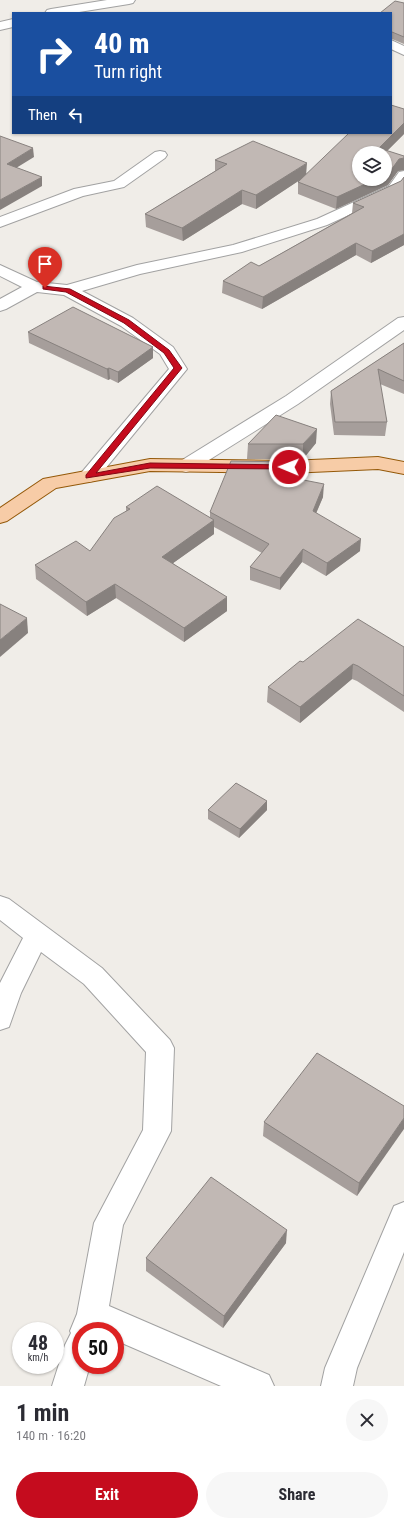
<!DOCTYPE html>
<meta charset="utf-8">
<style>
body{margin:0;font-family:"Roboto Condensed",sans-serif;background:#f7f7f7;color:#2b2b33;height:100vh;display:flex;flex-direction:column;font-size:15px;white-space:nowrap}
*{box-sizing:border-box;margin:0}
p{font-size:13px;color:#7c7c81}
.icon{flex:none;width:22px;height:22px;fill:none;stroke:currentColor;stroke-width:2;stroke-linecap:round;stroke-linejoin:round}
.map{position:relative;height:1386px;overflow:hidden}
.panel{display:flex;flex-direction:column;background:#fff;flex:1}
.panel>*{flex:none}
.guide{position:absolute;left:12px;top:12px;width:380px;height:122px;border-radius:0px;box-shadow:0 1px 3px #0004;background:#1a4fa0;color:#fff;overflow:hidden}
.fabs{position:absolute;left:352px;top:146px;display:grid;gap:8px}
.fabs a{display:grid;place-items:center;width:40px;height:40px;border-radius:50%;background:#fff;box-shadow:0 1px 3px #0004;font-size:20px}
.speed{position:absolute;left:12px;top:1322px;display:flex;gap:8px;font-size:20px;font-weight:700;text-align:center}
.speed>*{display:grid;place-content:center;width:52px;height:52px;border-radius:50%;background:#fff;box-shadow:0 1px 3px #0004;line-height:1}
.speed small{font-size:10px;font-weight:400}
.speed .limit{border:6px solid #d22;background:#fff;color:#111}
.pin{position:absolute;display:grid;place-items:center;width:34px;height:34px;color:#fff;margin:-41px -17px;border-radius:50% 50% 50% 0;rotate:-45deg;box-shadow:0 0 4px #0007}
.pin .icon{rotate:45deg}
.me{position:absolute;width:44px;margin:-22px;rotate:271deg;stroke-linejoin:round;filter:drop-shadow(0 0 3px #0008)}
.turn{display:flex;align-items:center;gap:14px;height:84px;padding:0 16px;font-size:18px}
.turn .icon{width:52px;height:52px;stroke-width:2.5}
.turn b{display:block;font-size:28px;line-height:34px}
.then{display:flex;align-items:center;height:38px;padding:0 16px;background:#0003;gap:8px;font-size:15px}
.round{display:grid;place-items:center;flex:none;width:42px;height:42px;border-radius:21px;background:#f7f7f7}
.summary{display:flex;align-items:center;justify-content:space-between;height:68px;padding:0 16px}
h1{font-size:24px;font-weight:700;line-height:30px}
.action{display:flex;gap:8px;margin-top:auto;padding:8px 16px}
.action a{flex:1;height:46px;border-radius:24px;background:#c50c1e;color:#fff;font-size:16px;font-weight:700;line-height:46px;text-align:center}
.action a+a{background:#f7f7f7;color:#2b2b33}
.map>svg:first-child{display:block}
</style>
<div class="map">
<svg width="404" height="1386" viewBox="0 0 404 1386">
<rect width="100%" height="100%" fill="#f0ede8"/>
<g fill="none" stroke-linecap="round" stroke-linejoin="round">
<defs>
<g id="minor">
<path d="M107,0h28l-2,3 -4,1 -56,9h-28l2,-3 4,-1z"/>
<path d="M13,19v8l-13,3v-8z"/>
<path d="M391,40l13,6v9l-13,-6z"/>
<path d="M160,151l5,1 2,3 -2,3 -41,29 -41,9 -83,31v-10l74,-28 40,-8 41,-29z"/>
<path d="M404,171v14l-5,7 -72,33 -85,27 -102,22 -58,17 51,27 40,29 14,22 -91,111 -7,2 -7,-2 -2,-4 2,-4 87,-103 -9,-15 -39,-28 -57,-31 -27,-3 -31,17 -6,2v-12l22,-12 -22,-11v-11l37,17 30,3 70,-20 96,-20 84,-26 72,-33 10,-14z"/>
<path d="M404,317v13l-106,74 -105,66 -7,2 -7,-2 -2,-4 2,-4 107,-66 112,-78z"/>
<path d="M0,896l9,3 93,69 68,72 4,8 -3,83 -48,94 -14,81 160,69 5,11h-53l-106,-46v-9h-34v34h9l-6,21h-32l13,-41 6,-12 -1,-2 7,-17 17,-91 49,-93 3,-78 -62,-68 -43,-32 -20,41 -12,34 -9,3v-47l23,-45 -23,-18z"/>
<path d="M404,1202v50l-47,116 -4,18h-32l4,-18 69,-162z"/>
</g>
<path id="major" d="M378,457l26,5v12l-26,-5 -89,4 -139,-2 -94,17 -49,33 -7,2v-15l43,-29 107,-20 139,2z"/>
</defs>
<use href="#minor" stroke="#a2a2a2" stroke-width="2"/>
<use href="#major" stroke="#945909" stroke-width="2"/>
<use href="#minor" fill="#fff" fill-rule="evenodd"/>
<use href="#major" fill="#f7cca7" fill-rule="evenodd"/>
</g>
<g fill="#a69e9b">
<path d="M404,3v41l-12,-5h-1v-26z"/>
<path d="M404,134l-17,17 17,5v14l-6,1 -10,14 -52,24 -38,-15v-12l3,-3 -45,30 -14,-5 -59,37 -37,-14 -1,-13 70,-43v-11l91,14z"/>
<path d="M404,177v68l-33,18 -15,-8 -94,54 -40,-16 1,-12 36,-15 93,-53 1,-10 48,-22z"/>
<path d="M28,332l125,15v11l-35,25 -8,-4 -2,1 -79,-37z"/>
<path d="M404,343v51l-24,-10 7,38 -2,14 -51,-1 -4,-31 1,-13z"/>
<path d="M316,443l-13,16h-56l1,-15z"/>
<path d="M289,474l-2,3 36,20 -7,16 44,38 -34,25 -24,-14 -22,28 -30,-10v-13l12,-14 -48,-26v7l-41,29 54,48 -43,31 -68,-44 -29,18 -51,-37 -1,-14 55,-14 36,-40v-4l84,10v-5z"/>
<path d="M404,647v65l-47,-31 -5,-2 -52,44 -33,-21 1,-15 35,-25z"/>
<path d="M208,810h59l-28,28 -31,-19z"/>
<path d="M404,1106l-47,90 -94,-60 1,-14z"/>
<path d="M286,1243l-63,85 -77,-57v-13z"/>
</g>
<g fill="#87817e">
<rect x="391" y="32" width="1" height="7"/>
<path d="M404,123v11l-19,19 -6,-5z"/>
<path d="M33,148l1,9 -26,16 -1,-9z"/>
<path d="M404,158v12l-6,1 -10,14 -52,24 1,-12 39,-18h9v-4l14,-16z"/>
<path d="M307,163l-1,13 -50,33v-14z"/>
<path d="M42,177v9l-42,24v-10z"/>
<path d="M242,190v14l-59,37 -1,-13z"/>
<path d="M404,234v11l-33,18 1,-12z"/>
<path d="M356,243v12l-94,54 1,-12z"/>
<path d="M153,347v11l-35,25v-11z"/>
<path d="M109,368l1,11 -2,1 -1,-11z"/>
<path d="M317,429l-1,14 -13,16v-15z"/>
<path d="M290,462l-1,12 -11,14v-13z"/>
<path d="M324,484l-1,13 -11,26 1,-12z"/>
<path d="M214,520v14l-52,37v-14z"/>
<path d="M361,539l-1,12 -34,25 1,-13z"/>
<path d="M303,549l-1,13 -22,28v-12z"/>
<path d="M115,584l1,14 -29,18 -1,-14z"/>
<path d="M227,597v14l-43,31v-14z"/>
<path d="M27,618l1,15 -28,24v-17z"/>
<path d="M353,664l-1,15 -52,44v-16z"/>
<path d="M267,801v9l-28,28 1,-9z"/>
<path d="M404,1118v11l-47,67 2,-13z"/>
<path d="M287,1230l-1,13 -63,85 1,-12z"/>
</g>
<g fill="#c1b8b4" stroke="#87817e">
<path d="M395,1l9,2v34l-12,-5h-1v-19h-11z"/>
<path d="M391,105l13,4v14l-25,25 25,8v2l-5,1 -10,14 -4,2v-22h-26v26h17l-39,18 -39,-15 51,-49h42z"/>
<path d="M0,136l33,12 -26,16 35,13 -42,23z"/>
<path d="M253,141l54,22 -51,32 -14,-5 -60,38 -37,-14 82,-50 -12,-4z"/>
<path d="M404,177v57l-32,17 -16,-8 -93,54 -40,-16 28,-19 8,4 105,-59 -11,-4 48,-22z"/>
<path d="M73,307l80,40 -35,25 -9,-4 -2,1 -79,-37z"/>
<path d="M404,343v38l-26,-12 9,53h-52l-4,-31z"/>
<path d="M276,415l41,14 -14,15h-55z"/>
<path d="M231,461l59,1 -12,13 46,9 -11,27 48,28 -34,24 -24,-14 -23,29 -30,-11 19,-23 -59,-32z"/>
<path d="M157,486l57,34 -52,37 65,40 -43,31 -69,-44 -29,18 -51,-37 41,-24 14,10 24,-33 16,-9 -4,-2z"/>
<path d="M0,604l27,14 -27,22z"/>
<path d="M358,619l46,28v49l-46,-30 -5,-2 -53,43 -32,-20 32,-26 3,1z"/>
<path d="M236,783l31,18 -27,28 -32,-19z"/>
<path d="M317,1053l87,53v12l-45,65 -95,-61z"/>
<path d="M211,1177l76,53 -63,86 -78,-58z"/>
</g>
<path fill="#c50c1e" stroke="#800814" d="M43,286l27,3 59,31 40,30 13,18 -86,105 54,-10 139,2 4,2 -1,2 -142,-1 -64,10v-3l88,-107 -10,-15 -40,-30 -58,-31 -23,-3z"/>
</svg>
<div class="fabs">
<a><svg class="icon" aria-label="layers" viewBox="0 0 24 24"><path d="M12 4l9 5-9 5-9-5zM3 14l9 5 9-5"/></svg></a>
</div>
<div class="speed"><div>48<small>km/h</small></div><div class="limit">50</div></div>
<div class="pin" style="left:45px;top:288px;background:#d93025"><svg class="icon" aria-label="arrive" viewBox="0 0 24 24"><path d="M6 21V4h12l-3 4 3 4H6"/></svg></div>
<svg class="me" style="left:289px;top:467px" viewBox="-20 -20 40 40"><circle r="17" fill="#c50c1e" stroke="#fff" stroke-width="3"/><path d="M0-11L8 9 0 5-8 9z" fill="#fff"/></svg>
<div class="guide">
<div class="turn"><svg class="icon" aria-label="right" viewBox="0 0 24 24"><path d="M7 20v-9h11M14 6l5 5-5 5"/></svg><div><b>40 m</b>Turn right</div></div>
<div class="then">Then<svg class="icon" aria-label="left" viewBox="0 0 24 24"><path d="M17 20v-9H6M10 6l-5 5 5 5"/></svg></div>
</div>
</div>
<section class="panel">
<div class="summary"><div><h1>1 min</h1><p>140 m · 16:20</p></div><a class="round"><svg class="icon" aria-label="close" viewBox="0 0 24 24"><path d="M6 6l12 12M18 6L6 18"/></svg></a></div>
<div class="action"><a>Exit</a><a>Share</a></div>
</section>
